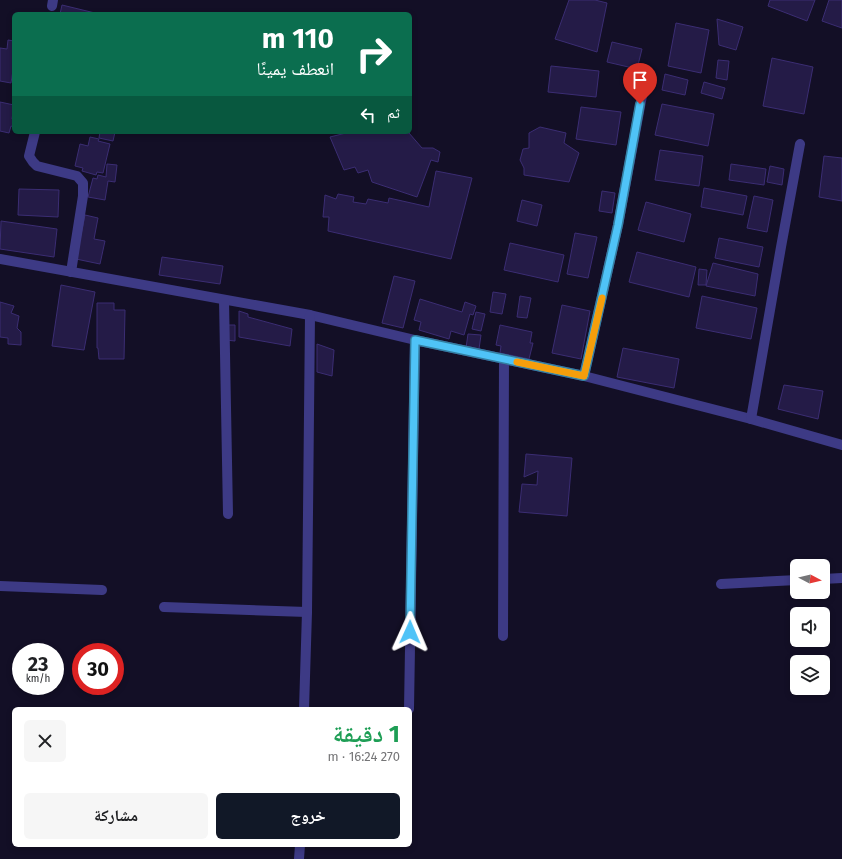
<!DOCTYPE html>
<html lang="ar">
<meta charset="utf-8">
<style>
body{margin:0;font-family:"Fira Sans","Noto Naskh Arabic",sans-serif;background:#f6f6f6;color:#202124;direction:rtl;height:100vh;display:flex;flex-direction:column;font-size:15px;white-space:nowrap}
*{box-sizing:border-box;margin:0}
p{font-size:13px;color:#757577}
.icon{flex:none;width:22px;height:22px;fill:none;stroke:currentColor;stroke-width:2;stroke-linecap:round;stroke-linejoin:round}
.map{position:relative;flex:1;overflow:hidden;direction:ltr}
.panel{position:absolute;left:12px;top:707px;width:400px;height:140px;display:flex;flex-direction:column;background:#fff;border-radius:6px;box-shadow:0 2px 6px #0003;direction:rtl}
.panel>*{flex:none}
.hud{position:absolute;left:12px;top:12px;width:400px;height:122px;border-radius:6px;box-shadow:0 2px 6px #0003;direction:rtl;background:#0b6e4f;color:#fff;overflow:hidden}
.needle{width:26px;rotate:97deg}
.tools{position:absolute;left:790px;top:559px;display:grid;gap:8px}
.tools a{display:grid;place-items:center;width:40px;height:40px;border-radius:6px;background:#fff;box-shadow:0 2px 6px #0003;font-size:20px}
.speed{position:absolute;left:12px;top:643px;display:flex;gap:8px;font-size:20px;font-weight:700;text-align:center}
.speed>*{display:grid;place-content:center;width:52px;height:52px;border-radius:50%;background:#fff;box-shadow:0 2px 6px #0003;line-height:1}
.speed small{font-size:10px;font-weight:400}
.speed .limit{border:6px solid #d22;background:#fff;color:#111}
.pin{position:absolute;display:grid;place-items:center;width:34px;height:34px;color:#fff;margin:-41px -17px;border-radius:50% 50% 50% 0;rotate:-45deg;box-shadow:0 0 4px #0007}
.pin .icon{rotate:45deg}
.me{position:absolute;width:44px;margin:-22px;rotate:1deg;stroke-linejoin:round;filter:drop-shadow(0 0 3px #0008)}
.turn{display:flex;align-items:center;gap:14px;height:84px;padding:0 12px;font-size:18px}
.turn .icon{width:52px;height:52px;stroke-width:2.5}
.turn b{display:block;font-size:28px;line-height:34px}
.then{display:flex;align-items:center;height:38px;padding:0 12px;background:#0003;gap:8px;font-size:15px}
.round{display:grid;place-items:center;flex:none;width:42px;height:42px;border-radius:6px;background:#f6f6f6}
.summary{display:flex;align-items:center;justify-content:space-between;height:68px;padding:0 12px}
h1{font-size:24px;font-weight:700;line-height:30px;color:#1e9e55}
.action{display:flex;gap:8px;margin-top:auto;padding:8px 12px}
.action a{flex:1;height:46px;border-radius:6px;background:#111827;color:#fff;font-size:16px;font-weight:700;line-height:46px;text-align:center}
.action a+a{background:#f6f6f6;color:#202124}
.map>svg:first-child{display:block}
</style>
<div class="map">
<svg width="842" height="859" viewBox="0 0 842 859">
<rect width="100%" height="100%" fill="#130f26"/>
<g fill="#241b47" stroke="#3b2d73">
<path d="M569,0h26l12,3 -10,49 -42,-13z"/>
<path d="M770,0h45l-8,21 -39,-15z"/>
<path d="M829,0h13v28l-20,-7z"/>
<path d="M62,5l33,8 -1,1h-34z"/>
<path d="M717,19l26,8 -7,23 -17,-5z"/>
<path d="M676,23l33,7 -8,43 -33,-7z"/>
<path d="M8,40l6,1v23l-3,19 -11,-2v-33l7,1z"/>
<path d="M612,42l30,7 -5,20 -30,-7z"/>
<path d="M772,58l41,9 -9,47 -41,-8z"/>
<path d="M718,60l11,1 -2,19 -11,-2z"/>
<path d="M551,66l48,5 -3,26 -48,-5z"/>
<path d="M665,74l23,6 -3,15 -23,-5z"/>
<path d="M704,82l21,6 -3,11 -21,-6z"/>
<path d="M0,102l14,3 -2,14h2v8l-3,-1 -2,7 -9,-2z"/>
<path d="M662,104l52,10 -6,32 -53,-11z"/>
<path d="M581,107l40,5 -5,33 -40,-6z"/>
<path d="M540,127l26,6 -2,10 15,10 -10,29 -45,-7v-7l-4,-8 3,-11 6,-1v-15z"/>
<path d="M100,132h15l-2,9 -14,-3z"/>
<path d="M350,132h51l8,1 13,15h11l7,4 -2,10 -7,-2 -14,37 -45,-15 -4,-12 -10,3 -3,-6 -11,3 -14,-33z"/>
<path d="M90,137l9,2 -1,2 12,3 -7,29 -6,-1 -1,3 -14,-4 1,-3 -8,-2 5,-22 8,2z"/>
<path d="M660,150l43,6 -4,30 -44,-6z"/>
<path d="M824,156l18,2v43l-23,-4z"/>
<path d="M107,164l10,1 -2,17 -7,-1 -3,19 -17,-3 5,-19 4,1 1,-4 8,2z"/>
<path d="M731,164l35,5 -2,16 -35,-5z"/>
<path d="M770,166l14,3 -2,16 -15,-3z"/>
<path d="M436,171l36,7 -21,81 -123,-28 1,-14h-6l2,-22 11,4 2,-5 16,3 -1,5 13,2 2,-5 20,4 1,-5 40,9z"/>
<path d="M704,188l43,8 -4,19 -42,-8z"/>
<path d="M19,189l40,1 -1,27 -40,-2z"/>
<path d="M602,191l13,2 -3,20 -13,-2z"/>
<path d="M754,196l19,4 -6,32 -20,-4z"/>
<path d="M522,200l20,5 -5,21 -20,-5z"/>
<path d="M646,202l45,12 -7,28 -46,-12z"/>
<path d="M85,215l13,3 -4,21 11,2 -5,23 -24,-5z"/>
<path d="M1,221l56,8 -3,28 -54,-8z"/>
<path d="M575,233l22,4 -9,41 -21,-4z"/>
<path d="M719,238l44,9 -4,20 -44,-9z"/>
<path d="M510,243l54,12 -6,27 -54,-12z"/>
<path d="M637,252l59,15 -7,30 -60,-15z"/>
<path d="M162,257l61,9 -3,18 -61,-9z"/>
<path d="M713,263l45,11 -3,22 -49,-10z"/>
<path d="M699,269l8,1 -1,15h-8z"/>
<path d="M394,276l21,5 -12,47 -21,-5z"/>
<path d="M61,285l34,7 -11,58 -32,-4z"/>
<path d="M493,292l13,2 -4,20 -12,-2z"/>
<path d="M520,296l11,2 -4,20 -10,-1z"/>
<path d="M702,296l55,12 -6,31 -55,-11z"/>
<path d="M420,299l42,13 3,-10 11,4 -3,9 -3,-1 -6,21 -13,-4 -2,8 -30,-9 2,-8 -7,-2z"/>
<path d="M0,302l14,4 -3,7 8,3 -2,12 4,4v13l-13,-1v-6l-8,-1z"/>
<path d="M97,303h17v7h11l-1,49h-25l-1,-11h-1z"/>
<path d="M562,305l28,6 -9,48 -29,-6z"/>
<path d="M239,311l9,3v3l44,12 -2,17 -51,-9z"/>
<path d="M476,312l9,2 -4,17 -9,-2z"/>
<path d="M226,325h9v16l-10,-1z"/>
<path d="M500,325l32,7 -2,11h3l-4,16 -29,-6 1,-7 -5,-1z"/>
<path d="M468,334l13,1 -2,14 -13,-1z"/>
<path d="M317,344l17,6 -2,26 -15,-4z"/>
<path d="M623,348l56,11 -5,29 -57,-11z"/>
<path d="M784,385l39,6 -5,28 -40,-10z"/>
<path d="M526,454l46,4 -5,58 -48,-4 3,-28 15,1 1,-14 -14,6z"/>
</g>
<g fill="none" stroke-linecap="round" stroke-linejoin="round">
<g stroke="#3d3a85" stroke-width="10">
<path d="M52,6l1,-6"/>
<path d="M35,132l-6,24 4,6 4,4 40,10 6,7v13l-12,76"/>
<path d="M0,259l310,56 105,25 169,36 167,43 91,26"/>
<path d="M224,300l4,214"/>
<path d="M584,376l34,-151 28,-151"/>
<path d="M751,419l30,-172 19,-103"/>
<path d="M823,579l19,-1"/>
<path d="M721,584l76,-4"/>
<path d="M0,586l102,4"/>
<path d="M164,607l143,5"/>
<path d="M503,636l1,-277"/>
<path d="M304,709l3,-97 3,-297"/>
<path d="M409,709l6,-369"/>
<path d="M299,859l1,-14"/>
</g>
</g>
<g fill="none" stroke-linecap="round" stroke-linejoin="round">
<defs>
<path id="route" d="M410,632l5,-292 169,36 34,-151 22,-121"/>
</defs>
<use href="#route" stroke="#337fa1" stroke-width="10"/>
<use href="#route" stroke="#4fc3f7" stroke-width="7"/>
<path stroke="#f59e0b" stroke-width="7" d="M517,362l67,14 18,-78"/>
</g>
</svg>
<div class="tools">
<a><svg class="needle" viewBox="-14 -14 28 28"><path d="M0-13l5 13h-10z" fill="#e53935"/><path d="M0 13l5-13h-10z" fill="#757577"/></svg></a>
<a><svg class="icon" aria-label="sound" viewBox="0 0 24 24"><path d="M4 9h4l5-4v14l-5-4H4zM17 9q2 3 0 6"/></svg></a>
<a><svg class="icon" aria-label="layers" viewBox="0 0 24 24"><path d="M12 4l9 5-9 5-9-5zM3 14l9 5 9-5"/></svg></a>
</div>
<div class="speed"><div>23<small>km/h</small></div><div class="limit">30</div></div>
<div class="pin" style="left:640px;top:104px;background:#d93025"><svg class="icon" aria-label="arrive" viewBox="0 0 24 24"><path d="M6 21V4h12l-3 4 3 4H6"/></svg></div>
<svg class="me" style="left:410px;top:632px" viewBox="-20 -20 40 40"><path d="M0-17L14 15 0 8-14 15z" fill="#4fc3f7" stroke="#fff" stroke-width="4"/></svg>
<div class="hud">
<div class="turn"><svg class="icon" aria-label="right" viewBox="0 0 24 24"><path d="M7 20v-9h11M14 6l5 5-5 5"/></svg><div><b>110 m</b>انعطف يمينًا</div></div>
<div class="then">ثم<svg class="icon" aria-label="left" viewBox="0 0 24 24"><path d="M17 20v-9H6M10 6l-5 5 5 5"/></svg></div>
</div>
<section class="panel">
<div class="summary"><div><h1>1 دقيقة</h1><p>270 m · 16:24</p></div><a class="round"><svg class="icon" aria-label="close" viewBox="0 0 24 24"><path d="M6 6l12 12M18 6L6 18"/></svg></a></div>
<div class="action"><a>خروج</a><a>مشاركة</a></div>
</section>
</div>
